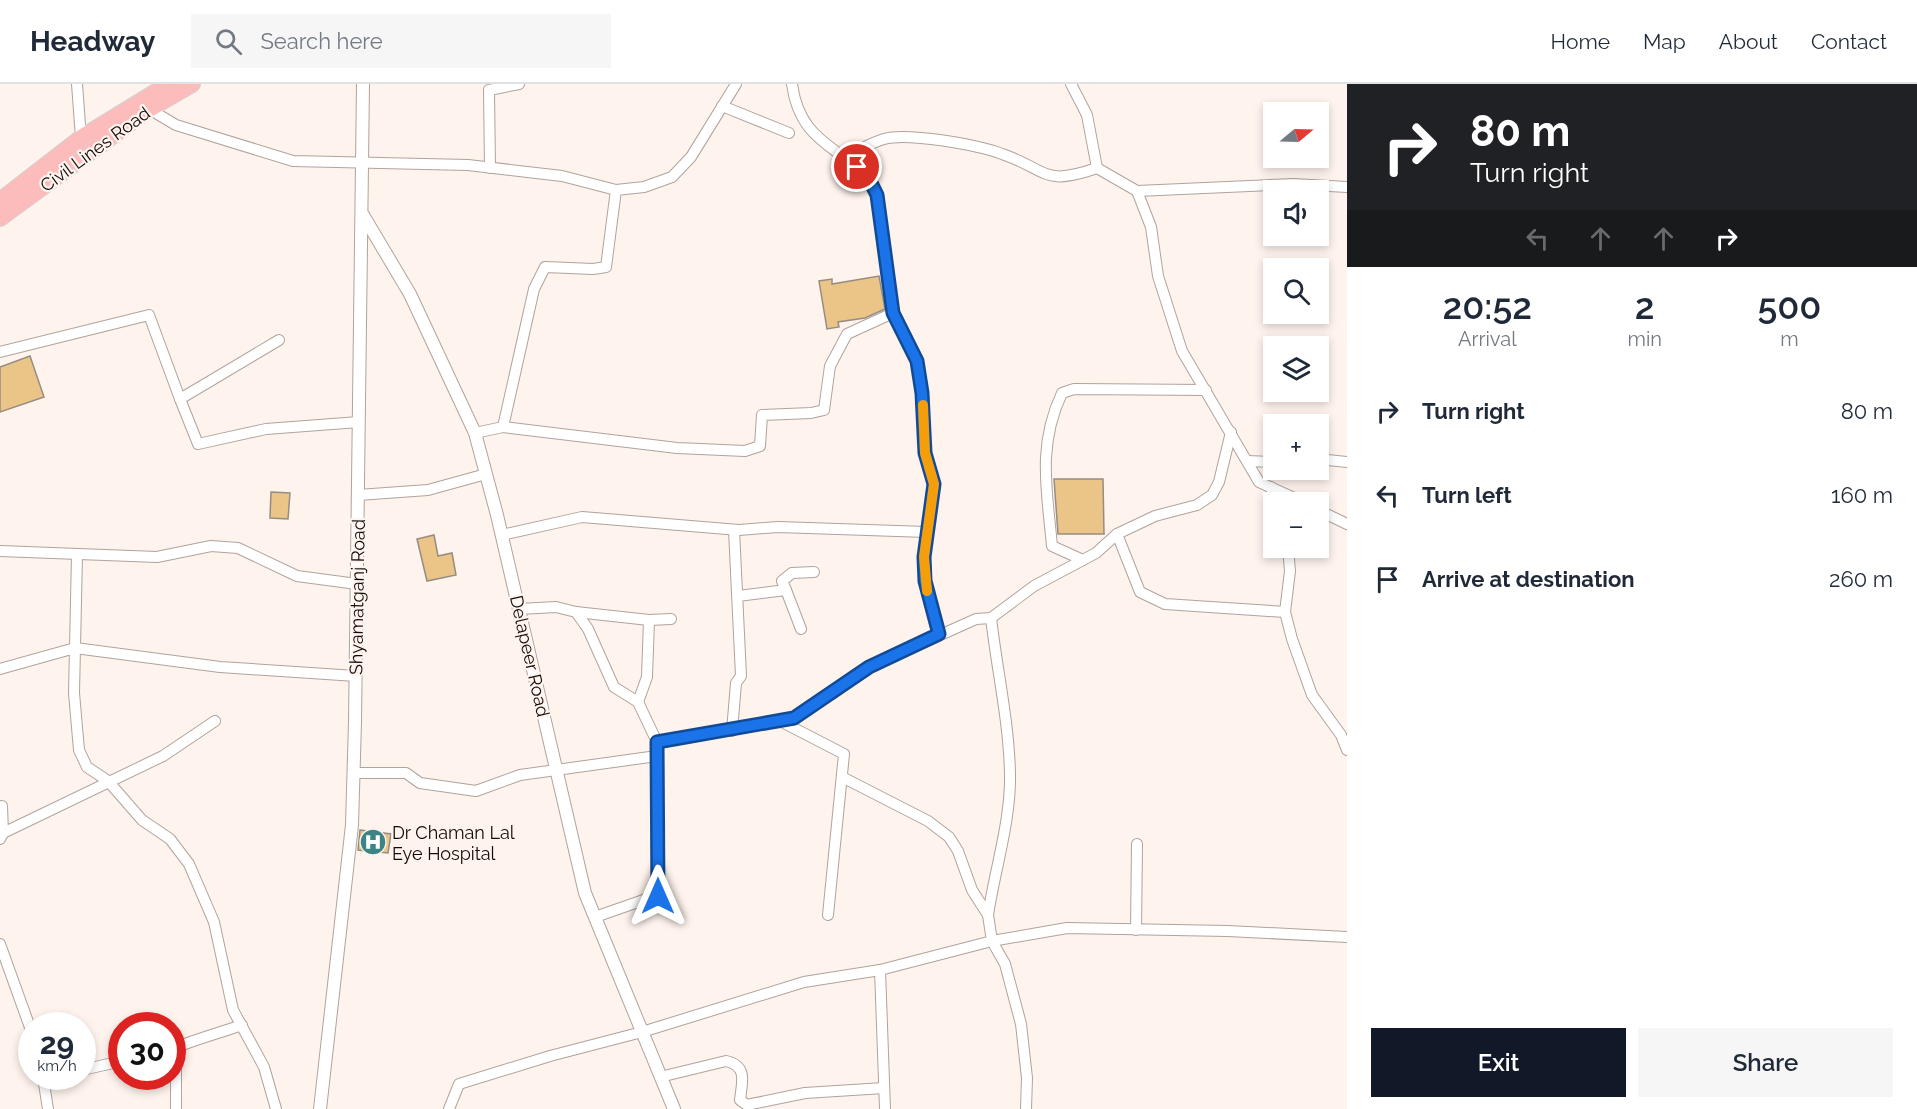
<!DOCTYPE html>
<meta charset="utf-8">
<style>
body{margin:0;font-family:Raleway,sans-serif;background:#f6f6f7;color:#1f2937;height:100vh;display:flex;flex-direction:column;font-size:22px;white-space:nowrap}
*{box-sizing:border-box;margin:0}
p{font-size:20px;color:#747a83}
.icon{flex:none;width:33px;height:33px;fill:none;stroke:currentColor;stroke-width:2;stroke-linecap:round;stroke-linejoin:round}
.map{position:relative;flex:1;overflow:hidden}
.panel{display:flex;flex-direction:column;background:#fff;width:570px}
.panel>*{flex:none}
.hud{background:#202124;color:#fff;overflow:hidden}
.needle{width:39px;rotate:71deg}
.buttons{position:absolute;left:1263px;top:18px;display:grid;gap:12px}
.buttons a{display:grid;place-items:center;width:66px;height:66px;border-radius:0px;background:#fff;box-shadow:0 3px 9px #0003;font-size:30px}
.speed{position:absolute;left:18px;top:928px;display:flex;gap:12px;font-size:30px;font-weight:700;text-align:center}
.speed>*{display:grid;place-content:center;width:78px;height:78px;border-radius:50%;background:#fff;box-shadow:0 3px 9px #0003;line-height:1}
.speed small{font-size:15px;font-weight:400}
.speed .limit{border:9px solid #d22;background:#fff;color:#111}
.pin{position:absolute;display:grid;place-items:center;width:51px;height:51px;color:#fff;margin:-26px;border:3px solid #fff;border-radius:50%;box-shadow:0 2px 6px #0007}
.me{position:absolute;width:66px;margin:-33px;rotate:0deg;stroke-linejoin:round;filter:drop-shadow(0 0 4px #0008)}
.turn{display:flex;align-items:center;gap:21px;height:126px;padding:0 24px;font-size:27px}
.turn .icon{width:78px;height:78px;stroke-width:2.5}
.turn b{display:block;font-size:42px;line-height:51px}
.lanes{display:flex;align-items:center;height:57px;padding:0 24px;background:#0003;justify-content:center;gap:30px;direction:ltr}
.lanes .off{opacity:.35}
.eta{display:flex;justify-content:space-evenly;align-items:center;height:102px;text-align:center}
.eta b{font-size:36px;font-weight:600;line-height:42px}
.cta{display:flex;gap:12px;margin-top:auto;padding:12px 24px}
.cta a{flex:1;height:69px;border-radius:0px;background:#111827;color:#fff;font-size:24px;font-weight:600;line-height:69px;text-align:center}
.cta a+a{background:#f6f6f7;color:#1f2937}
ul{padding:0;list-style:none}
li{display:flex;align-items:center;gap:18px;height:84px;padding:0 24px}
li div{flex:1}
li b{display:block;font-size:22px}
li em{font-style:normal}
header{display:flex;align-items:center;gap:36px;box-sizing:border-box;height:84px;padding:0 30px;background:#fff;border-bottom:2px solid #e0e1e3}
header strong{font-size:28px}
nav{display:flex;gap:33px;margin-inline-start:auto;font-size:21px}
.search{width:420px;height:54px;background:#f6f6f7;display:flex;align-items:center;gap:15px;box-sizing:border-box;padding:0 21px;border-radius:0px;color:#747a83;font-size:22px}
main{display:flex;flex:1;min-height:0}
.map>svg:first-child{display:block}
</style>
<header>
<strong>Headway</strong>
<div class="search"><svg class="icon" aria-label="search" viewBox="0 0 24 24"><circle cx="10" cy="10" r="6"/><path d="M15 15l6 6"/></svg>Search here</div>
<nav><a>Home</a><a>Map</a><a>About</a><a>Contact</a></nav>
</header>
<main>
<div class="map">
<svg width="1347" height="1025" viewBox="0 0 1347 1025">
<rect width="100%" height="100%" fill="#fef3ed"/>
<g fill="#ebc588" stroke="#958d82" stroke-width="1.5">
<path d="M879,192l6,33 -20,9 -27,4 1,5 -12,2 -8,-48 13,-2v5z"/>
<path d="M30,272l14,41 -44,15v-45z"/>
<path d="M1054,395h49l1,55h-46z"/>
<path d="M271,408l19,1 -2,26 -18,-1z"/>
<path d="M434,451l4,21 14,-3 4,22 -29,6 -10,-42z"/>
<path d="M360,746l31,4 -3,19 -30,-3z"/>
</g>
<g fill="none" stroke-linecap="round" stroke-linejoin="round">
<defs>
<g id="minor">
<path d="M77,0l4,54"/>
<path d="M792,0c9,68 61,61 85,111l16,118 24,48 5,32 3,60 10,31 -11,73 1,24 14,53"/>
<path d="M1071,0l16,31 10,53 40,23 156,-7 54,3"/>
<path d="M722,22l67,27"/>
<path d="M149,25l27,16 117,36 175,4 94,11 54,14 28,-3 28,-10 19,-20 45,-73"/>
<path d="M842,74c14,-6 28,-15 42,-19 23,-7 95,6 118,15 47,16 40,33 95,14"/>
<path d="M490,84l-1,-78 30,-6"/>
<path d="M1137,107l14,36 7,49 24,75 77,131 44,20"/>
<path d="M0,268l149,-37 31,84 99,-59"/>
<path d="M180,315l18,45 68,-15 93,-7"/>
<path d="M503,343l31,-138 11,-22 48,2 13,-2 10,-77"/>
<path d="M475,349l28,-6 174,21 68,3 15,-5 2,-31 49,-2 13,-3 6,-44 17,-32 46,-21"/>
<path d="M1318,375l29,3"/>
<path d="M1247,377l27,1"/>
<path d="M1271,403l5,15"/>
<path d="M358,411l70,-5 58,-16"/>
<path d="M1318,426l29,14"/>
<path d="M1117,450l23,58 25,12 120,8"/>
<path d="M502,451l80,-18 157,13 39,-3 149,5"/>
<path d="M1288,464l2,23 -5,41 7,27 20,56 29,40 6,15"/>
<path d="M0,467l157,6 54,-11 27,2 59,28 60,8"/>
<path d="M77,471l-3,138 5,57 8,17 21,14 34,39 28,19 19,25 25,58 19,88 31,57 12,42"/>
<path d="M1083,476l-31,-14c-5,-56 -15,-100 10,-153l12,-4 132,1"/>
<path d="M786,506l-4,-9 10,-8 22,-1"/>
<path d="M738,512l48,-6 15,39"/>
<path d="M519,525l37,-2 20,5 12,17 26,58 24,15 9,-25 2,-57"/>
<path d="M576,528l73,8 22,-1"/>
<path d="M0,585l75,-21 145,19 136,9"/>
<path d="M782,638l62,32 -16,161"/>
<path d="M732,647l4,-48 5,-7 -7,-146"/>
<path d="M657,658l137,-24 75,-51 107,-48 15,-1 43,-32 62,-33 21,-19 38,-18 42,-11 15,-10 7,-13 12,-50"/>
<path d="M354,689h52l14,10 56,8 44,-16 137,-19"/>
<path d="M842,693l86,44 21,16 9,14 14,39 16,25 4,26 13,23 16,60 6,54 -1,31"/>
<path d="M3,749l160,-77 52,-35"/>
<path d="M0,755l3,-6 -1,-27"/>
<path d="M988,831c7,-46 23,-95 22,-141 -1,-52 -13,-104 -19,-156"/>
<path d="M595,833l63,-22 -1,-153 -19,-40"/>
<path d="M1136,846l1,-86"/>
<path d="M0,860l32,89"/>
<path d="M880,886l5,139"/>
<path d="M176,964v61"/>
<path d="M172,965c21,-9 47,-16 70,-24"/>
<path d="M82,986l40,-9"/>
<path d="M43,993l5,32"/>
<path d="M660,993l66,-16c22,5 16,21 14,39l7,5 58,-12 79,-5"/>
<path d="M449,1025l10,-25 91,-28 92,-24 162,-50 76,-12 112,-29 75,-13 161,3 119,6"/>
</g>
<g id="tertiary">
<path d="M363,131l47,79 65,139 22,82 88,378 89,216"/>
<path d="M320,1025l32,-284 3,-103 8,-638"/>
</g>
<g id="trunk">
<path d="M0,117l81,-63 88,-54"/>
<path d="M0,134l149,-109 43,-25"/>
</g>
</defs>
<use href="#minor" stroke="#b0a39c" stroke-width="12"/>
<use href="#tertiary" stroke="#b0a39c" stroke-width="14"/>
<use href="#trunk" stroke="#d4d3d3" stroke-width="18"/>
<use href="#minor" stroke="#fff" stroke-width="10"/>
<use href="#tertiary" stroke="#fff" stroke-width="12"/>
<use href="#trunk" stroke="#fbbcbb" stroke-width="16"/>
</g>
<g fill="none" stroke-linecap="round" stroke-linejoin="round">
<defs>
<path id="route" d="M658,812l-1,-154 137,-24 75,-51 70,-33 -14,-53 -1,-24 10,-73 -9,-31 -3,-60 -5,-32 -24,-48 -16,-118 -8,-16 -12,-12"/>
</defs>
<use href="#route" stroke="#114b97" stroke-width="15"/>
<use href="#route" stroke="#1a73e8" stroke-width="10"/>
<path stroke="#f59e0b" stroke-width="10" d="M923,321l2,48 9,31 -10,73 3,34"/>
</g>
<defs>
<symbol id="hospital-disc" viewBox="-11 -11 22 22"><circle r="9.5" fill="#3d8585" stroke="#fef3ed"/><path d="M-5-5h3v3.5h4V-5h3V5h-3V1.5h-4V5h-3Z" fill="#fff"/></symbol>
</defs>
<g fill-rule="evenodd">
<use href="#hospital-disc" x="358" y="743" width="30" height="30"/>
</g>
<g text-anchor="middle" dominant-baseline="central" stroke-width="4.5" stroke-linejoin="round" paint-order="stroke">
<g font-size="18" fill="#100b09" stroke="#fef3ed">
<text transform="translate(95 65) rotate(-36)">Civil Lines Road</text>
<text transform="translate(357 513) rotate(-89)">Shyamatganj Road</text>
<text transform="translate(530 572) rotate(77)">Delapeer Road</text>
</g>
<g font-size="18" fill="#100b09" stroke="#fef3ed" text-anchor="start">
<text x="392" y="748">Dr Chaman Lal<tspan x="392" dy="21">Eye Hospital</tspan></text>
</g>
</g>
</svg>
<div class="buttons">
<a><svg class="needle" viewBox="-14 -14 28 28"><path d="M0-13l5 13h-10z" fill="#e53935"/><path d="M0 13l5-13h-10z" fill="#747a83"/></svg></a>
<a><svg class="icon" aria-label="sound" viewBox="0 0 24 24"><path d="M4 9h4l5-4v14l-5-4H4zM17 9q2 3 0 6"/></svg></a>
<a><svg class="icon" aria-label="search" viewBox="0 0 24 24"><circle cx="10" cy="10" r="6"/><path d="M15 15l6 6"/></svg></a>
<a><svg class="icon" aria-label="layers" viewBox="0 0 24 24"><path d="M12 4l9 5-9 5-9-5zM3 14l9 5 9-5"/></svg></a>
<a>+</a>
<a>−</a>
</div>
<div class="speed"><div>29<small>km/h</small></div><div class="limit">30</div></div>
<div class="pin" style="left:857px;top:83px;background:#d93025"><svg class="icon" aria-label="arrive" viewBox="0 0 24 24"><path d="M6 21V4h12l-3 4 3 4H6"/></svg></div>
<svg class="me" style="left:658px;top:812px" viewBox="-20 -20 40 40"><path d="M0-17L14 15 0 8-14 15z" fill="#1a73e8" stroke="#fff" stroke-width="4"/></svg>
</div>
<section class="panel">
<div class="hud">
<div class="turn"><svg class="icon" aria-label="right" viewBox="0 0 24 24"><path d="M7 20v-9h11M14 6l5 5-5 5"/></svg><div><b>80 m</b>Turn right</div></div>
<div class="lanes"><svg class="icon off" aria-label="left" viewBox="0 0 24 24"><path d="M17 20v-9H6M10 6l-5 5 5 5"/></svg><svg class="icon off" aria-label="ahead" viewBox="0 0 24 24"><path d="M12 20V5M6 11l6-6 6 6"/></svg><svg class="icon off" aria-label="ahead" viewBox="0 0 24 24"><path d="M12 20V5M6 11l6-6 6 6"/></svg><svg class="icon" aria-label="right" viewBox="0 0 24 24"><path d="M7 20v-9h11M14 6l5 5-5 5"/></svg></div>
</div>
<div class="eta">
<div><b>20:52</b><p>Arrival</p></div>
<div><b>2</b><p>min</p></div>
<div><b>500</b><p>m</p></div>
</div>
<ul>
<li><svg class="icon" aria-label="right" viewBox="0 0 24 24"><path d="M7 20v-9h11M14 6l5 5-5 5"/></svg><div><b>Turn right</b></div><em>80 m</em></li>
<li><svg class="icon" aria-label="left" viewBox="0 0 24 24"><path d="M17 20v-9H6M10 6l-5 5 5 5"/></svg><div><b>Turn left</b></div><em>160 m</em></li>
<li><svg class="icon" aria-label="arrive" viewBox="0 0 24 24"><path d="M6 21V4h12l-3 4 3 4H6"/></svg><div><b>Arrive at destination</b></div><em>260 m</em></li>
</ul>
<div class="cta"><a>Exit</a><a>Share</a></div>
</section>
</main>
